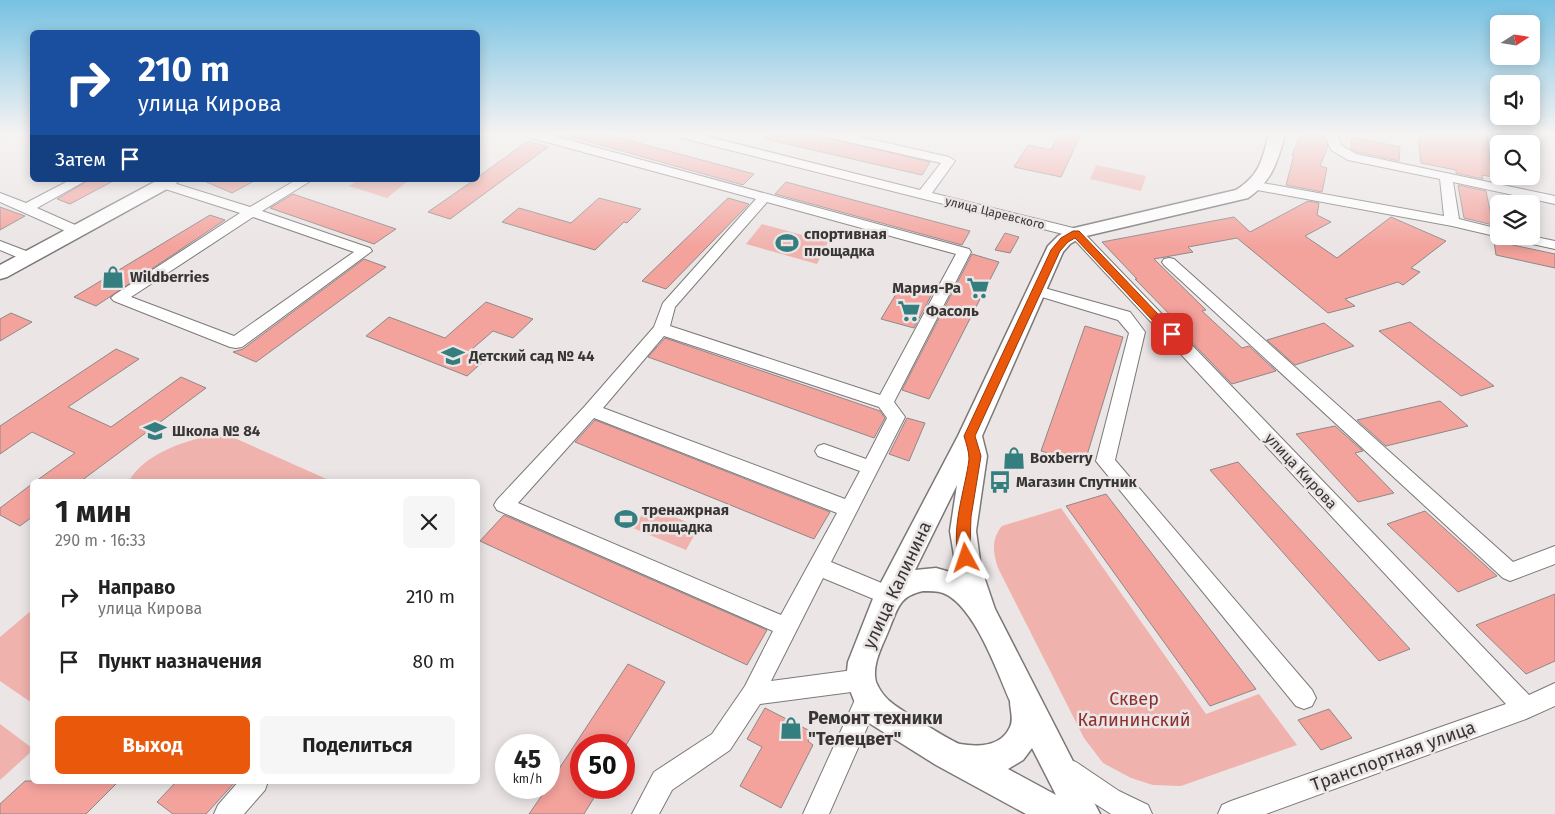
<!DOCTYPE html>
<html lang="ru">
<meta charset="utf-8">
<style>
body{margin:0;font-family:"Fira Sans",sans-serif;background:#f6f6f6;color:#222;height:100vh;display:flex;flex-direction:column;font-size:19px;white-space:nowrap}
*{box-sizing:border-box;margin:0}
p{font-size:16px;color:#767676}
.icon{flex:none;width:28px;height:28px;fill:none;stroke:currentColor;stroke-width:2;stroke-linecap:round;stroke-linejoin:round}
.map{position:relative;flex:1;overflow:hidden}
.details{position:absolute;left:30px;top:479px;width:450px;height:305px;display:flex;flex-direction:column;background:#fff;border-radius:8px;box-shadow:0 2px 12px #0003}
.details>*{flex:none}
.hud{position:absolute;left:30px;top:30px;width:450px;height:152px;border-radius:8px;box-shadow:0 2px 12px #0003;background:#1a4fa0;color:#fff;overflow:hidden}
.needle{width:32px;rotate:78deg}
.fabs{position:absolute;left:1490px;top:15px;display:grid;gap:10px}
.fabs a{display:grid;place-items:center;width:50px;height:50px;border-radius:8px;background:#fff;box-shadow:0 2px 12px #0003;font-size:25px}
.speed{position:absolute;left:495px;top:734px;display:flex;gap:10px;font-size:25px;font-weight:700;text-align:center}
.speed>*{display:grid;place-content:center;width:65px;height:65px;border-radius:50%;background:#fff;box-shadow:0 2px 12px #0003;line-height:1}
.speed small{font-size:12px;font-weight:400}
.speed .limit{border:8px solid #d22;background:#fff;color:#111}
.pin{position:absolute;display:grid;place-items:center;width:42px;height:42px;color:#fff;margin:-21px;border-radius:10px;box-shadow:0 2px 8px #0006}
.me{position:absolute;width:55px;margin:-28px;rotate:355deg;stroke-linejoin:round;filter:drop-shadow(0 0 4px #0008)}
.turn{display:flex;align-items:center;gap:18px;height:105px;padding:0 25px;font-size:22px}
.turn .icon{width:65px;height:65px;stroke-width:2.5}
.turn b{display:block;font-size:35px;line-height:42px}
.then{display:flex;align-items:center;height:48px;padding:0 25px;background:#0003;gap:10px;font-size:19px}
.round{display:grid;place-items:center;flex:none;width:52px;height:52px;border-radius:8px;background:#f6f6f6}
.head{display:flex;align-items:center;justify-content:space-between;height:85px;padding:0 25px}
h1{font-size:30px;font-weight:700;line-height:38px}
.button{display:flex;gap:10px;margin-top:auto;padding:10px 25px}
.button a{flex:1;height:58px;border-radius:8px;background:#ea580c;color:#fff;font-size:20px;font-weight:700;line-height:58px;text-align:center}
.button a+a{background:#f6f6f6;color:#222}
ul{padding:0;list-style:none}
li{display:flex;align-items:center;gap:15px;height:65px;padding:0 25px}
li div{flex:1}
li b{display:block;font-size:19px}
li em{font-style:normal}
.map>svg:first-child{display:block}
</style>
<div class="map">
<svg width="1555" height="814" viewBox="0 0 1555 814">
<rect width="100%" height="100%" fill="#ebe5e5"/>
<g fill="#f0b2ad">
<path d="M1096,165l50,11 -5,15 -51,-12z"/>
<path d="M358,180h41l8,2 -20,16 -38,-12z"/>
<path d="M762,224l66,18 -11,22 -71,-20z"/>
<path d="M212,435l18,1 101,45h-202c15,-27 55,-40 83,-46z"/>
<path d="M648,506l51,21 -13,23 -53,-22z"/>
<path d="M1061,508l145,206 53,-20 38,51 -116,41 -28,-1 -22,-7 -28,-15 -19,-25 -86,-170c-5,-15 -7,-29 4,-42z"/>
<path d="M32,610v93l-32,-22v-44z"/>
<path d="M0,724l32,24v3l-32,29z"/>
</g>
<g fill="#f4a29c" stroke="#8d8988">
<path d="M561,134h44l149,40 -11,11z"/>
<path d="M765,134h47l118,28 -8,13 -157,-36z"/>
<path d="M1059,134h22l-20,43 -47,-10 14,-22 23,5z"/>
<path d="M1301,134h22l5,12 -8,20 7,2 -5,24 -36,-7 8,-30h-2z"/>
<path d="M1420,134h67l3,28 9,2v14l-17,-3 1,4 -27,-6v-3l-35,-7 -2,-16z"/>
<path d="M1352,137l48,10 -1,14 -42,-9 -6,-3z"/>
<path d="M528,141l20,6 -98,72 -22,-7 46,-32h4v-3z"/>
<path d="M89,180h26l-45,24 -13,-5z"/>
<path d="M202,180h54l-24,13z"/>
<path d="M786,182l184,49 -8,14 -187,-51z"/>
<path d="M1458,185l28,6 7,34 -29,-7z"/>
<path d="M293,194l103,35 -22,15 -104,-36z"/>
<path d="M599,198l42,11 -14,14 -3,-1 -29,28 -93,-28 17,-14 52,15z"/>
<path d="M728,198l21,6 -83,85 -24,-8z"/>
<path d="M1308,201l11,2 -2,12 14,7 -26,14 32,22 54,-41 55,24 -35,27 9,4 -17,13 -5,-3 -53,17 10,7 -27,7 -91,-75 -49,9 5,5 -39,7 52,51 -4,1 40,37 7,-2 27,25 -44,13 -51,-53 4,-1 -50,-51h2l-35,-37 132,-25 16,15z"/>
<path d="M0,207l25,9 -25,14z"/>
<path d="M210,215l15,5 -129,86 -22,-9z"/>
<path d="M1005,233l14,4 -9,16 -15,-3z"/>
<path d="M1494,241l61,13v14l-59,-13z"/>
<path d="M972,254l27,8 -70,137 -27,-9z"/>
<path d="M364,259l22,8 -130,95 -23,-10 10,-3z"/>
<path d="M902,284l31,8 -19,36 -33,-9z"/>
<path d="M486,302l47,17 -20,19 -20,-7 -22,19 17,7 -21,19 -101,-40 23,-19 56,21z"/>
<path d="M11,313l21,9 -32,19v-22z"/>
<path d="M1410,322l84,64 -33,10 -82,-65z"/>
<path d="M1324,323l30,23 -59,19 -28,-25z"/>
<path d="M1085,326l38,11 -39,128 -43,-14z"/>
<path d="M665,338l215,73 5,7 -11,20 -226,-81z"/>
<path d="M116,349l23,10 -71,48 43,20 70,-50 25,11 -125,93h-45l39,-28 -43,-21 -32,22v-28z"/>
<path d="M1440,401l28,25 -82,20 -29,-26z"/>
<path d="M907,418l18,5 -16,38 -20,-7z"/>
<path d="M595,420l235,92 -16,27 -239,-97z"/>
<path d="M1335,426l28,25 -8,2 39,40 -36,9 -62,-68z"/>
<path d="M1238,462l172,187 -31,12 -169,-191z"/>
<path d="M32,484v33l-12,9 -20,-11v-7z"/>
<path d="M1106,494l150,195 -46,17 -144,-200z"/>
<path d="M1425,511l72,65 -39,16 -71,-68z"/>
<path d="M504,515l263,115 -20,35 -267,-124z"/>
<path d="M1555,594v67l-29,13 -50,-49z"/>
<path d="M628,664l37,18 -39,63h-45v43h19l-16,26h-55l18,-26h2v-4z"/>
<path d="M765,708l47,24 -4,9 5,4 -32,63 -41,-22 22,-39 -15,-8z"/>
<path d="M1329,709l23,29 -31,12 -23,-30z"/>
<path d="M25,781h94l-33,33h-86v-10z"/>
<path d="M177,781h59l-30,33h-33l-16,-12z"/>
</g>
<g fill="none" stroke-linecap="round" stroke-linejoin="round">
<defs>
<g id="minor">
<path d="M0,134h9l-9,5z"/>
<path d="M526,134h21l422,115 2,3 -77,150 11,15 -74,145 65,27 3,7 -3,7 -8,2 -65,-27 -52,103 90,-12 8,3 3,8 -3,7 7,3 4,8 -51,116h-26l56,-123 -99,13 -30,46 -58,40 -13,24h-27l22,-42 58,-38 33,-48 28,-55 -276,-121 -3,-5 3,-5 88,-94 69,-79 9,-24 93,-104 -228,-62zM767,202l189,52 -76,141 -210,-69 5,-19zM664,336l215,71 8,11 -21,41 -42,-15 -6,2 -3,5 3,5 42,15 -15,28 -242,-91zM594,418l243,95 -56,102 -263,-112z"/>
<path d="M676,134h22l222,56 21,-27 -110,-25 -6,-4h23l101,23 6,4 -23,32 149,37 448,465 26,-12v23l-29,13 -260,95h-48l4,-9 9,-4 275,-97 -435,-468 -393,-99z"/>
<path d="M1325,134h12l4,11 15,9 199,42v8l-102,-22 6,37 40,10v7h4l-4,1 -47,-11 -200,-37 -2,-3 2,-3 5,-1 187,34 -4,-37 -92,-19 -17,-10z"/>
<path d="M70,180h17l-50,28 45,20 2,3 -2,3h-10l-72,-32v-9l26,10z"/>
<path d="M164,180l86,27 46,-27h16l-50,31 108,37 2,3 -130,96 -6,1 -6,-1 -116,-46 -3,-3 3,-3 126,-82 -81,-26 -2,-3 2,-3zM253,217l101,35 -120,84 -103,-39z"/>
<path d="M1507,236h24l24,5v8l-46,-10z"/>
<path d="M0,241l34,13 2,3 -2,3h-10l-24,-10z"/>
<path d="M1169,258l5,1 339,303 42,-16v18l-45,17 -7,-3 -339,-313 -2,-3 2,-3z"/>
<path d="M1037,286l93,26 15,20 -30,128 197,230 4,8 -4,8 -8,3 -8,-3 -200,-245 33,-128 -11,-13 -86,-26 -3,-3 3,-3z"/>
<path d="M1067,759l9,3 43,29 29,14 4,9h-41l-53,-34 -3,-9 3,-9z"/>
<path d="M239,781h29l-3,9 -21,24h-30l4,-9z"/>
</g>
<g id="major">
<path d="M1269,134h16c-7,27 -13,47 -37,64l-166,39 -12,7 -7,8 -81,184 5,20 -11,75 5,37 14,41 105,205h-74l-90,-49 -67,-42 -12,-15 -11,-28 2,-18 26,-66 84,-160 90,-190 10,-10 12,-7 166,-39c24,-15 26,-30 33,-56zM957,485l-7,46 7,43 -21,-6 -21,2zM923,591c7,0 14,0 20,2 31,12 54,78 67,108 0,9 4,18 0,26 -9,20 -32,20 -50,17 -6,-1 -61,-35 -68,-41 -7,-5 -13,-14 -16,-21 -5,-18 8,-39 14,-55 8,-20 10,-31 33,-36zM1032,748l24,47 -48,-26 15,-9z"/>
<path d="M158,180h20l-2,4 -169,93 -7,2v-14z"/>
</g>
</defs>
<use href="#minor" stroke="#7d7878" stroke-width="2"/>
<use href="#major" stroke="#7d7878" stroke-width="3"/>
<use href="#minor" fill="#fff" fill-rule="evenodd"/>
<use href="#major" fill="#fff" fill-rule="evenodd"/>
</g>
<linearGradient id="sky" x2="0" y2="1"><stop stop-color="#77c2e2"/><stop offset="0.54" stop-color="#f6f3f3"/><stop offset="1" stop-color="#f6f3f3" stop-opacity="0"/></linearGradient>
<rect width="1555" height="248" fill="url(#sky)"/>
<path fill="#ea580c" stroke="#983908" d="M1073,231h6l98,103 -5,4 -4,-1 -93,-99 -7,4 -8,9 -85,185 6,20 -10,61 -1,30 2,11 -2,4 -4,1 -5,-1c-13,-27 5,-75 8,-103 0,-8 -3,-16 -5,-23l87,-186 10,-12z"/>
<defs>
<symbol id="stadium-bare" viewBox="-9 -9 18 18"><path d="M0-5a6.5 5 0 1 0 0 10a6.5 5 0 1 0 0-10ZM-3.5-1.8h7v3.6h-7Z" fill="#357e7f" stroke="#ebe5e5" stroke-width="2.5" paint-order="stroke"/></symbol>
<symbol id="shop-bare" viewBox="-9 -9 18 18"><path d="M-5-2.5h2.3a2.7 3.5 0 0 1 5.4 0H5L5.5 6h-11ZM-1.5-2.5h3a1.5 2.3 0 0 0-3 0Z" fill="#357e7f" stroke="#ebe5e5" stroke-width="2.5" paint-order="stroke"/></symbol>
<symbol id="supermarket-bare" viewBox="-9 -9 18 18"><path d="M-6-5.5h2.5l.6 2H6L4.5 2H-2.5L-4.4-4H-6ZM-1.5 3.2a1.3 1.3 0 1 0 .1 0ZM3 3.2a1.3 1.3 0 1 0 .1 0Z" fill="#357e7f" stroke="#ebe5e5" stroke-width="2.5" paint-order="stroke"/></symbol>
<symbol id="school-bare" viewBox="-9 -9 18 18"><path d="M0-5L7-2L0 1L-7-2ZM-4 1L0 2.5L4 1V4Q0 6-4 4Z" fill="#357e7f" stroke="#ebe5e5" stroke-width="2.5" paint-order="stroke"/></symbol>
<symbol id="bus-bare" viewBox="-9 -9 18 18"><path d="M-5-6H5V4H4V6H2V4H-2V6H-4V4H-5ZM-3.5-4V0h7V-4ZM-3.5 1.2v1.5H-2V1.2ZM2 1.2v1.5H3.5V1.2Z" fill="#357e7f" stroke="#ebe5e5" stroke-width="2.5" paint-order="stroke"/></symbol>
</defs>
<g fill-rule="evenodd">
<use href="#stadium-bare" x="771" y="227" width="32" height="32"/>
<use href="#shop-bare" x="97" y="261" width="32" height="32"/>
<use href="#supermarket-bare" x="962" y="272" width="32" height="32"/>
<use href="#supermarket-bare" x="893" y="295" width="32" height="32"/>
<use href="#school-bare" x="437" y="340" width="32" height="32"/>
<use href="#school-bare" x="139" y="415" width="32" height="32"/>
<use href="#shop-bare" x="998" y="442" width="32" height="32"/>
<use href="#bus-bare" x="984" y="466" width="32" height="32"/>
<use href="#stadium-bare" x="610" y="503" width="32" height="32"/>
<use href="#shop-bare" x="775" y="712" width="32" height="32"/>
</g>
<g text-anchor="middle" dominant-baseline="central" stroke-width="5" stroke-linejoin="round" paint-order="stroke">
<g font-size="12" fill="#383635" stroke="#ebe5e5">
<text transform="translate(995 213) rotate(14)">улица Царевского</text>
</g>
<g font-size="15" font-weight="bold" fill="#383635" stroke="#ebe5e5" text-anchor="start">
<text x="804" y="234">спортивная<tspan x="804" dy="17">площадка</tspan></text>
<text x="130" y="277">Wildberries</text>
<text x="961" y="288" text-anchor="end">Мария-Ра</text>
<text x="926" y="311">Фасоль</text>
<text x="469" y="356">Детский сад № 44</text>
<text x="172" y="431">Школа № 84</text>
<text x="1030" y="458">Boxberry</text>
<text x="1016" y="482">Магазин Спутник</text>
<text x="642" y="510">тренажрная<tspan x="642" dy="17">площадка</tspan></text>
</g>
<g font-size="15" fill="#383635" stroke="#ebe5e5">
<text transform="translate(1301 471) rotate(47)">улица Кирова</text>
</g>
<g font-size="18" fill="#383635" stroke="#ebe5e5">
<text transform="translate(897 585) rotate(-65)">улица Калинина</text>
<text transform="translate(1393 756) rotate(-20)">Транспортная улица</text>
</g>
<g font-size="18" fill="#8e2f2f" stroke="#ebe5e5">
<text x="1134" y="699">Сквер<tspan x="1134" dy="21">Калининский</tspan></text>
</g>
<g font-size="18" font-weight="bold" fill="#383635" stroke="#ebe5e5" text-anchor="start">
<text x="808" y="718">Ремонт техники<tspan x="808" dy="21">"Телецвет"</tspan></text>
</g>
</g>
</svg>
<div class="fabs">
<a><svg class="needle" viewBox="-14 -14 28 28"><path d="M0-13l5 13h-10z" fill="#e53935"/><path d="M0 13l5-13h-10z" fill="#767676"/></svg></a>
<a><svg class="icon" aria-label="sound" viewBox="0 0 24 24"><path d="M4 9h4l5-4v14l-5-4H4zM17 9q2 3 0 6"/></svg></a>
<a><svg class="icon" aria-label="search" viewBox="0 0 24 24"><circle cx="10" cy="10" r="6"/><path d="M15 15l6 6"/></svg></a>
<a><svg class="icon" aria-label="layers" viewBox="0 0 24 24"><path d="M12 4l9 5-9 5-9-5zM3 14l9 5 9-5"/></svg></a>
</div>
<div class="speed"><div>45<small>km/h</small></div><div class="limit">50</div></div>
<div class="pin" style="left:1172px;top:334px;background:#d93025"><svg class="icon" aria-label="arrive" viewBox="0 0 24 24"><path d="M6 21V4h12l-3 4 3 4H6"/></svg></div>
<svg class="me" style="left:966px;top:558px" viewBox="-20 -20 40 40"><path d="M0-17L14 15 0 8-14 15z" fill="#ea580c" stroke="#fff" stroke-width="4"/></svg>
<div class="hud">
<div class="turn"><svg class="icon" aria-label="right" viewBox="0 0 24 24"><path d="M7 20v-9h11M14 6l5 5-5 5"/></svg><div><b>210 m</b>улица Кирова</div></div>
<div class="then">Затем<svg class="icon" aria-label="arrive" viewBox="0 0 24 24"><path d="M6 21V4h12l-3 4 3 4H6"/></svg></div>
</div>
<section class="details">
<div class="head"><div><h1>1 мин</h1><p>290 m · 16:33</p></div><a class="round"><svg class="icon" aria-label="close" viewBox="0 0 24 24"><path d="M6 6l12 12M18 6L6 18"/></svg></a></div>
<ul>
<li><svg class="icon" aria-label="right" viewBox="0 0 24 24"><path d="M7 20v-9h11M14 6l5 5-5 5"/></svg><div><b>Направо</b><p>улица Кирова</p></div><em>210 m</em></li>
<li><svg class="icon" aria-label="arrive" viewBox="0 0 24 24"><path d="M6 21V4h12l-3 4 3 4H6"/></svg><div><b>Пункт назначения</b></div><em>80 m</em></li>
</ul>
<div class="button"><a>Выход</a><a>Поделиться</a></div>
</section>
</div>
